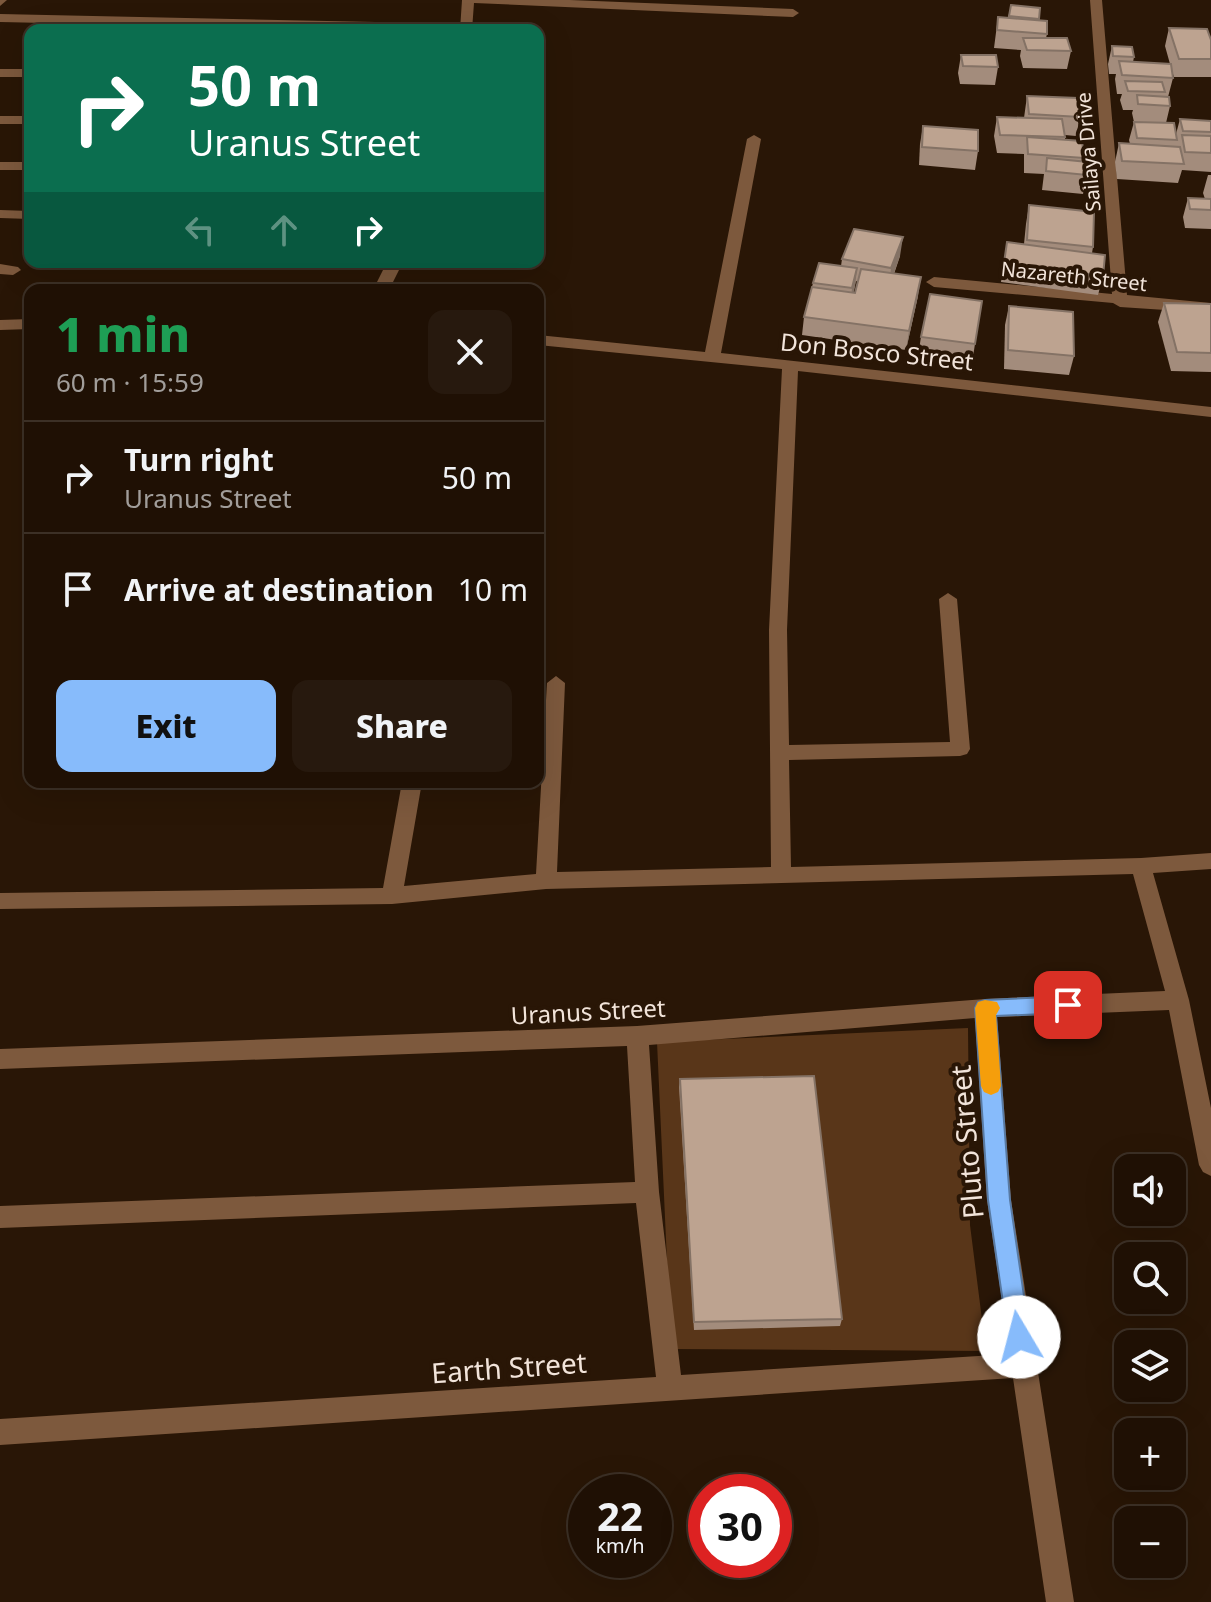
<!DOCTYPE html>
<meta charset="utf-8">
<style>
body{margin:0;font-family:"Noto Sans",sans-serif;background:#27190e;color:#f1f3f6;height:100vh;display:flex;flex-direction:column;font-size:30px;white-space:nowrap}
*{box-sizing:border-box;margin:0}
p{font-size:26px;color:#a19d9a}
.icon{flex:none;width:44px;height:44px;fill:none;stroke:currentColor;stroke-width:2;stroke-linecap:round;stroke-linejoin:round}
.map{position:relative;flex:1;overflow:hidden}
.panel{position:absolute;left:24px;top:284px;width:520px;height:504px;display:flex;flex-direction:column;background:#1f1004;border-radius:16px;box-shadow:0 8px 32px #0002,0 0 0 2px #3c3026}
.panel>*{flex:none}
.top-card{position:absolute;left:24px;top:24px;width:520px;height:244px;border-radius:16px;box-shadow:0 8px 32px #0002,0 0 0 2px #3c3026;background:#0b6e4f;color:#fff;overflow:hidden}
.tools{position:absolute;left:1114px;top:1154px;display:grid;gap:16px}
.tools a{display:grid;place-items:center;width:72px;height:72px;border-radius:16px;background:#1f1004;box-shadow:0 8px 32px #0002,0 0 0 2px #3c3026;font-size:40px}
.speed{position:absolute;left:568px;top:1474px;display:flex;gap:16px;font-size:40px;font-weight:700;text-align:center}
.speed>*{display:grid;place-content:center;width:104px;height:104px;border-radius:50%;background:#1f1004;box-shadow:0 8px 32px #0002,0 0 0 2px #3c3026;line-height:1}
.speed small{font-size:20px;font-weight:400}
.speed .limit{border:12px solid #d22;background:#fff;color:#111}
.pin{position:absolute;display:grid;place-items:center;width:68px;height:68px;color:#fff;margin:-34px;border-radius:16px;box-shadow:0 4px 12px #0006}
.me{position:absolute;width:88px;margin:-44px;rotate:352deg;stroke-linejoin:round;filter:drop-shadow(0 0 6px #0008)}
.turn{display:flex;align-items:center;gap:28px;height:168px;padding:0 32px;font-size:36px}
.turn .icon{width:104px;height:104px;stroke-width:2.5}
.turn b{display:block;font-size:56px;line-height:68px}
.lanes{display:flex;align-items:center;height:76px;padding:0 32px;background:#0003;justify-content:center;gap:40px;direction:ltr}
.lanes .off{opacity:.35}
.round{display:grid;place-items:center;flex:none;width:84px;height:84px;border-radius:16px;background:#27190e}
.overview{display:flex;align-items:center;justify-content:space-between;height:136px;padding:0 32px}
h1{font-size:48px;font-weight:800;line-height:60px;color:#1e9e55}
.button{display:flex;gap:16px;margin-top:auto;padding:16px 32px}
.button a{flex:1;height:92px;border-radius:16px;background:#87bbfb;color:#111;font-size:32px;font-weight:800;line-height:92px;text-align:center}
.button a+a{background:#27190e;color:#f1f3f6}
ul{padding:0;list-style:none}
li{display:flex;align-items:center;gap:24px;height:112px;padding:0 32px;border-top:2px solid #3c3026}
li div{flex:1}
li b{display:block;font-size:30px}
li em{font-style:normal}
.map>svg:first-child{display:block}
</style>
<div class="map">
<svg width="1211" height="1602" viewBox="0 0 1211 1602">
<rect width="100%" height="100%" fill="#291606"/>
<path fill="#593619" d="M968,1028l2,197 16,126 -315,-2 -14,-307z"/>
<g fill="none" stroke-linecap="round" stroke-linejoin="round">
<g fill="#7d593d" fill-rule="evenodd">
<path d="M0,0h7l-7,6z"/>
<path d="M462,0h108l223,9 6,4 -6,4 -319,-14 -2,27h-12z"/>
<path d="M1090,0h12l25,295 84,8v10l-91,-6 -7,-4 -179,-16 -8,-5 8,-5 178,17z"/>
<path d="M0,14l376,8 6,4 -6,4 -376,-8z"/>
<rect x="0" y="69" width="30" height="8"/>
<rect x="0" y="116" width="30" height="8"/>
<path d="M754,135l7,4 -40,214 490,54v10l-413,-46 -11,259 2,115 161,-3 -11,-143 9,-6 9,6 13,150 -3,5 -7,2 -171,4 2,107 350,-9 70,-5v16l-58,4 36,127 22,108v68l-8,-4 -4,-7 -30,-155 -172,7 14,183 63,402h-28l-33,-224 -1013,67v-26l656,-42 -20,-174 -636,25v-22l635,-24 -8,-136 -627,23v-20l637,-23 348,-27 180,-8 -32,-117 -587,15 -154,15 -392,5v-16l383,-5 19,-106h20l-18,104 132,-12 11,-191 9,-7 9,7 -8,189 214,-5 -2,-237 13,-261 -244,-24v-10l167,17 42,-213zM975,1018l12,182 23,154 -329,21 -22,-183 -10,-147z"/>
<rect x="0" y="162" width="30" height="8"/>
<path d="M0,210l30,1v8l-30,-1z"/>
<path d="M387,262h16l-14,28h-16z"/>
<path d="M0,264l18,3 3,3 -8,5 -13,-1z"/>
<path d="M30,319v10l-30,1v-10z"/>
</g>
</g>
<g fill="#a38c7c" fill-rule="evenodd">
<path d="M1011,5l29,3 -1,13 8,13 -1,4 25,13 -4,18 -44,-1 -3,-12 1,-6 -27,-2 4,-31 10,1z"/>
<path d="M1169,28l42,12v37h-37l-3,-9 2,10 -5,19 2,9 -4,17 10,11 4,-15 31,2v51l-29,-2 -4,13 -61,-4 -2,-17 4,-19 11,1 -1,-4 5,-18 -2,-9 1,-3h-10l-3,-10 2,-6h-5l-2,-15 1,-5h-7l-1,-10 4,-18 22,11 -1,5 37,2 -5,-18z"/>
<path d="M961,55l37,12 -3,18 -35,-1 -2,-11z"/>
<path d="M1027,96l53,21 -4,19 -11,-1v5l19,18 -1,3 4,14 -4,19 -41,-4 2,-16 -20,-1v-19l-27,-1 -3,-17 3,-19 27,1z"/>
<path d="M923,126l55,25 -3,19 -56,-5 1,-21z"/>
<path d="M1208,175h3v54l-26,-1 -2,-11 5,-19 17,1 -2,-6z"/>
<path d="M1029,205l64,42 -1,6 11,23 -5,19 -97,-13 6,-40 17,2 2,-20z"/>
<path d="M900,256l-6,18 24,22 -12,54 -104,-15 2,-18 9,-34 28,-17 1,-7zM856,281l2,1 -3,11h-2z"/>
<path d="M1164,303l47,1v68l-40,-1 -13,-49z"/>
<path d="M1009,306l65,50 -5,19 -65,-6 1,-44z"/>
<path d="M921,337l54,7 -3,19 -54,-7z"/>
<path d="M680,1079l162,240 -2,7 -146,4 -15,-243z"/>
</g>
<g fill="#847265">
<path d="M903,237l-3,19 -11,31 2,-19z"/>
<path d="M857,268l-2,19 -5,20 2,-19z"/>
<path d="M921,277l-3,19 -12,54 3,-19z"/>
</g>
<g fill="#bda390" stroke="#847265" stroke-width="2">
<path d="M1011,5l29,3 -1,11 -30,-3z"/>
<path d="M998,17l49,4v13l-50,-4z"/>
<path d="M1169,28l38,1 4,11v19h-32z"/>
<path d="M1023,38h44l4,13 -44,-1z"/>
<path d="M1112,46l20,1 2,10 -21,-1z"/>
<path d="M961,55h35l2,12 -35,-1z"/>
<path d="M1119,61l52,3 2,14 -51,-3z"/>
<path d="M1125,81l37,1 3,10 -37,-1z"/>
<path d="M1137,95l32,2 1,9 -32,-2z"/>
<path d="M1027,96l51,2 2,19 -51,-3z"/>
<path d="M997,117l65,2 3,18 -65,-2z"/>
<path d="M1180,119l31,2v11l-28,-1z"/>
<path d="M1134,122l40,1 3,17 -40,-2z"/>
<path d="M923,126l55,4v21l-56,-4z"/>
<path d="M1182,135l29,1v17l-26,-1z"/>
<path d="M1027,137l55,4 2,17 -56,-4z"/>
<path d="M1119,143l61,4 4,17 -62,-3z"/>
<path d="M1047,158l41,4 -1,13 -41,-4z"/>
<path d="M1188,198l23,1v11l-21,-1z"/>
<path d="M1029,205l65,7 -1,35 -66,-7z"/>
<path d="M854,229l49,8 -12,31 -49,-9z"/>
<path d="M1007,242l98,13 -2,21 -99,-13z"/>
<path d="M819,263l38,5 -5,20 -39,-5z"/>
<path d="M861,269l60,8 -12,54 -105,-14 8,-30 43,6z"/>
<path d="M930,294l52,7 -7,43 -54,-7z"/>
<path d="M1164,303l47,1v49l-34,-1z"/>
<path d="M1009,306l64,6 1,44 -66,-6z"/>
<path d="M814,1076l28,243 -148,3 -14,-243z"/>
</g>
<path fill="#87bbfb" stroke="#587aa3" stroke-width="2" d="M1068,996l7,3 3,6 -3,6 -7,2 -72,3 14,184 20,137 -3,8 -8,3 -8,-3 -3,-8 -20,-137 -13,-192 3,-6 7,-2z"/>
<path fill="#f59e0b" d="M985,1000l12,2 3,6 -4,7 5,71 -3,6 -7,3 -7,-3 -3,-6 -6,-78 3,-6z"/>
<g text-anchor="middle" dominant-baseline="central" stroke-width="8" stroke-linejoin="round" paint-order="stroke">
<g font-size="20" fill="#f2e4da" stroke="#291606">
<text transform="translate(1088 152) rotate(-95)">Sailaya Drive</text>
<text transform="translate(1074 276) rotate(6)">Nazareth Street</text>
</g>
<g font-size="24" fill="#f2e4da" stroke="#291606">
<text transform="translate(877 351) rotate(6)">Don Bosco Street</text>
<text transform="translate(588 1011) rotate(-3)">Uranus Street</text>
</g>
<g font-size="28" fill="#f2e4da" stroke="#291606">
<text transform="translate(966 1142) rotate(-95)">Pluto Street</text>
<text transform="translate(509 1367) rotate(-4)">Earth Street</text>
</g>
</g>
</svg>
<div class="tools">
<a><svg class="icon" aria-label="sound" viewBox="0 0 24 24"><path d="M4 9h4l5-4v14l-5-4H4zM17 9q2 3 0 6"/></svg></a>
<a><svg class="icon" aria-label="search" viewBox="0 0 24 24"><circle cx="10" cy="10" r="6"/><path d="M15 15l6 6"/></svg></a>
<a><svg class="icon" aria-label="layers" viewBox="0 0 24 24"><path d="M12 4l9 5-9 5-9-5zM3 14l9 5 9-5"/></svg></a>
<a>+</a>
<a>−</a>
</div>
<div class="speed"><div>22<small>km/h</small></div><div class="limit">30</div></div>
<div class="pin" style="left:1068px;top:1005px;background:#d93025"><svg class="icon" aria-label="arrive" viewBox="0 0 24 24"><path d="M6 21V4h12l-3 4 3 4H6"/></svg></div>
<svg class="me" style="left:1019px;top:1337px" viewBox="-20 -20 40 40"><circle r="19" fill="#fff"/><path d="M0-13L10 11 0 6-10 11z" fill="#87bbfb"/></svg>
<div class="top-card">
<div class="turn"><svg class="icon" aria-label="right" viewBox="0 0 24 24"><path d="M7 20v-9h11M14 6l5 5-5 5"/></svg><div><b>50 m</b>Uranus Street</div></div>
<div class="lanes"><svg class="icon off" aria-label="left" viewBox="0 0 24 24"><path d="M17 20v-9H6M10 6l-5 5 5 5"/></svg><svg class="icon off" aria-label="ahead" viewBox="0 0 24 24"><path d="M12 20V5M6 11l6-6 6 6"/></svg><svg class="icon" aria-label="right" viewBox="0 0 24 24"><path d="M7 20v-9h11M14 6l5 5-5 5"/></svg></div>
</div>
<section class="panel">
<div class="overview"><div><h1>1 min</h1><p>60 m · 15:59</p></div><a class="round"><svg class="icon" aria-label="close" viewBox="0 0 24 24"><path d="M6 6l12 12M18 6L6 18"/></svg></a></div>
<ul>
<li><svg class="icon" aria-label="right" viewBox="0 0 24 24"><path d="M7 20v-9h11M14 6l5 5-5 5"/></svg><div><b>Turn right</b><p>Uranus Street</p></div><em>50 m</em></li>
<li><svg class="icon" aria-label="arrive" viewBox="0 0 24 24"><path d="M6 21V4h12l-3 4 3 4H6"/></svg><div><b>Arrive at destination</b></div><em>10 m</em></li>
</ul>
<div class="button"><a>Exit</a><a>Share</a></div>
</section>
</div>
